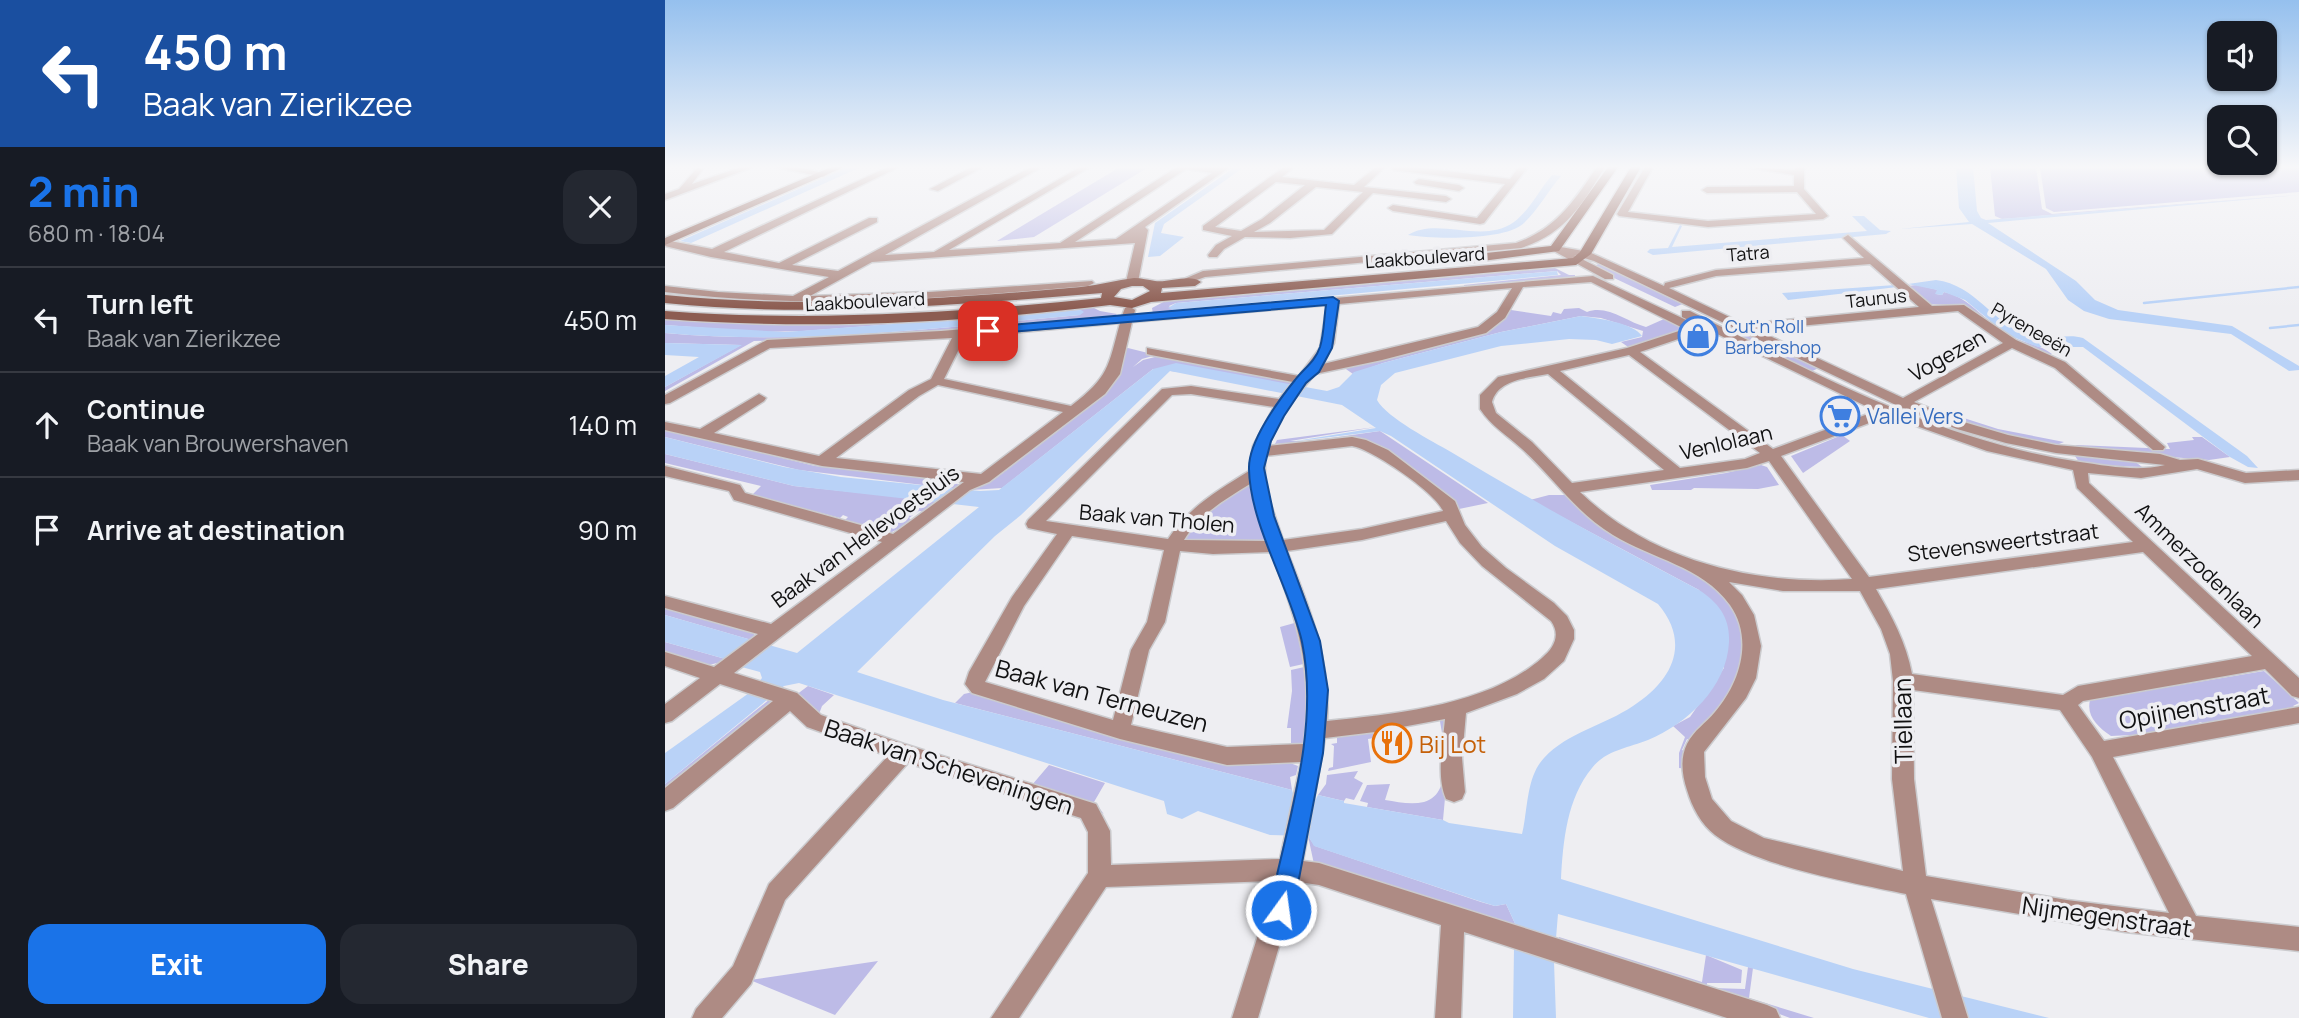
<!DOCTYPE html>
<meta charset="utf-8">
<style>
body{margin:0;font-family:Manrope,sans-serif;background:#242831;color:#f1f3f6;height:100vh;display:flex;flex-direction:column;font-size:26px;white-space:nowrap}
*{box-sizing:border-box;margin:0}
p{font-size:23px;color:#9ea1a6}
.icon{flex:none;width:38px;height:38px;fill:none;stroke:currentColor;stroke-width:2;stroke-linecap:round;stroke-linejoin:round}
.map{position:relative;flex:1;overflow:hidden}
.drawer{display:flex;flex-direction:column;background:#171b24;width:665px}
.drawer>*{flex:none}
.guide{background:#1a4fa0;color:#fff;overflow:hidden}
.buttons{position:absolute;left:1542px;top:21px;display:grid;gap:14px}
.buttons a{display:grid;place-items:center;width:70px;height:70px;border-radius:14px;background:#171b24;box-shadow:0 2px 5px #0004;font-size:35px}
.pin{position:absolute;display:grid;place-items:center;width:60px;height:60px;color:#fff;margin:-30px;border-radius:14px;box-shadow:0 4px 10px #0006}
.me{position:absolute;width:77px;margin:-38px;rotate:14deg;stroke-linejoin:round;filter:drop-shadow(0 0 5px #0008)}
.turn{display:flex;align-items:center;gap:24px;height:147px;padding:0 28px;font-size:32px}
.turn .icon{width:91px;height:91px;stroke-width:2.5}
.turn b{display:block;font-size:49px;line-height:60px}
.round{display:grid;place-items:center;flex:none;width:74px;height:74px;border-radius:21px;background:#242831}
.headline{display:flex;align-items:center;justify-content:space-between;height:119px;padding:0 28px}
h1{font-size:42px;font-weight:800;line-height:52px;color:#1a73e8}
.button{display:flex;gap:14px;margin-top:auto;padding:14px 28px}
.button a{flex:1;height:80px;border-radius:21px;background:#1a73e8;color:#fff;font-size:28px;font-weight:800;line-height:80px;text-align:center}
.button a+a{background:#242831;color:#f1f3f6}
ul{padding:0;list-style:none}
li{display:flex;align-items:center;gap:21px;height:105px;padding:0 28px;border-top:2px solid #363941}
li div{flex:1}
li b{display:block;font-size:26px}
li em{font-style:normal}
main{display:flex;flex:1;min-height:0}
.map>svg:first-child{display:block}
</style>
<main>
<section class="drawer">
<div class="guide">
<div class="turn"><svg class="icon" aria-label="left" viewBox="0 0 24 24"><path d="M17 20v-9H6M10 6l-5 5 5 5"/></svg><div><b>450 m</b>Baak van Zierikzee</div></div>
</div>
<div class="headline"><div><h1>2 min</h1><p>680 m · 18:04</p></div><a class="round"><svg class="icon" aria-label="close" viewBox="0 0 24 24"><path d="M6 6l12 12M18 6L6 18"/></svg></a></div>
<ul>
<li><svg class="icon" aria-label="left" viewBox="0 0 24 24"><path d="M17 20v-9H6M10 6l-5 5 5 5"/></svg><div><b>Turn left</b><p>Baak van Zierikzee</p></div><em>450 m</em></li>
<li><svg class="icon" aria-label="ahead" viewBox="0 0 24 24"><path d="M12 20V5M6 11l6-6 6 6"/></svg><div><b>Continue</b><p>Baak van Brouwershaven</p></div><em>140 m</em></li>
<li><svg class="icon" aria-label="arrive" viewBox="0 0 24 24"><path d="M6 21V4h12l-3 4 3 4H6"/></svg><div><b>Arrive at destination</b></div><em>90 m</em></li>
</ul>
<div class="button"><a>Exit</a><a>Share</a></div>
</section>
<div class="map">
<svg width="1634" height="1018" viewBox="0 0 1634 1018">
<rect width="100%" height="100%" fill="#eeeef2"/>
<g fill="#bdbbe7">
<path d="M455,167l27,1 -113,69 -37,4z"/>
<path d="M1325,167h46l6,42 10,5 247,-19 -297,24 -7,-3z"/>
<path d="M1375,167h259v25l-245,20 -8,-4z"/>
<path d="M936,263l84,40 -10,4 -84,-40z"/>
<path d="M888,267l16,8h6v3l-111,10v-3l97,-10 -4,-4 -381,32 -7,3 4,4 -2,3 -18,1 -1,-6 17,-9z"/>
<path d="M1252,285l21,5 -2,4 6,1 2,-3c27,6 40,29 63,42 14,9 33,10 45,20l-8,1 -46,-22 -32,-27 -36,-2 -23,-18z"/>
<path d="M421,304l14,7 17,3 -8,5 -260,20 -95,2 -89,50v-4l76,-42 -76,-2v-10c138,13 278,-6 415,-18l1,-5 -278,21 -42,1 -96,-7v-8l62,5z"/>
<path d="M914,308l8,4c20,-8 40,10 59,15l18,-8 21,10 -54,20 -10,-7 21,-5 1,-6 -42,-13 -20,-2 -80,16 -118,31 -30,11 -10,-7c38,-10 148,-28 168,-57l40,6 2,-4 8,2 3,-5z"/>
<path d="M1067,326l89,41 -11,5 -86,-42z"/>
<path d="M463,348l28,7 -14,4 -9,8 10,-7 16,-4 133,25v4l-139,-16 -151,119 -31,2 24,-11 108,-84 14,-18 6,-28z"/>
<path d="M1252,403l81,26 66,13 -10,4 -69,-15 -65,-24z"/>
<path d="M711,427l-86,14h20l70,-10 108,72 -29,6 -16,-15 -80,-54 -73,6 -1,-3 -14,1 2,-4z"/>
<path d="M0,429l150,37 143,14 -1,4 3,1 -4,4 -157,-19 -134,-33z"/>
<path d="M1177,435l8,6 -47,32 -12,-17z"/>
<path d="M1527,437h10l28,20 -21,3 -140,-11 8,-4 93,4 -3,-6 27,-3z"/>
<path d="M1408,453l60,7 9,7 -61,-2z"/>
<path d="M0,454l129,32 146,15 -15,11 -6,-1 -10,7 4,3 -21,11 -47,-12 3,-3 -5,-2 -3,3 -88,-23 9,-9 -96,-23z"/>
<path d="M1096,465l6,2 12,18 -21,4 -64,-1 -3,2h-39l-2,-5 76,-12z"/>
<path d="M586,483l16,54 -3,5h-80l-2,-3 25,-30z"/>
<path d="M884,495h19l131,78 40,38 7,40 -17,47 -36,43 -6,-2 -5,11 7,3 -1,16 -9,-1v-15l6,-16 -12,-11 17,-9 34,-49 -25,-78 -169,-90z"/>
<path d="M0,606l89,26 1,9 -90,-26z"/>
<path d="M633,622l10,41 -18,4 -10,-40z"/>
<path d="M0,642l64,18 -24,6 -40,-14z"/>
<path d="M644,666l1,13 -6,65 -13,2v-18h-4l5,-37 -1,-21z"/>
<path d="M1599,671l35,32 -6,3 4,3 -92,17 -4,-4 -3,1 3,4 -66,11 -3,-3 -21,1c-13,-9 -25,-20 -21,-36z"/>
<path d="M143,686l26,9 -12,11 -3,8 -23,-19z"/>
<path d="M308,692l48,16 269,52v3l8,3 -2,9 -6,2 2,13 -337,-87 9,-9z"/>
<path d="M105,699l3,3 -108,92v-10z"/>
<path d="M774,716l8,3 1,46 -5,55 -76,-13 1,-4 -8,-2 7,-16 23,-1 -5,16c13,2 26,5 39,2 31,-8 19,-64 15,-86z"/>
<path d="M708,729l1,9 -6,1 3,23 -43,9 1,-3 4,-1 1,-21 -3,-2 6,-1v-7z"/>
<path d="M384,765l56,18 -11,19 10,12 -13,-10 -59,-19z"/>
<path d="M693,771l-4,7 9,5 -9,17 -8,-2 -2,3 -26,-6 8,-11 1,-9z"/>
<path d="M643,836l7,10 166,56 14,4 11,-2 12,26 -204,-66z"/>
<path d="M894,937l143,45 4,-27 36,15 -1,13h-34l-1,8 -147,-47z"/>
<path d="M213,961l-43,54 -85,-35z"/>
<path d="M1083,967l5,1 -4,30 65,20h-24l-78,-30 33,1z"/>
</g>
<g fill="#b9d2f7" fill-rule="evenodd">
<path d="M183,167h13l-170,76 -11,-2z"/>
<path d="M570,167h9l-80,57 -3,9 23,4 -24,19 -12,1 7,-34z"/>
<path d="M1291,167h17l4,44 4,7 5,2 313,-25 -311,28 88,58 19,19 23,10 114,16 67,40v4l-10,1 -58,-37 -122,-15 -25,-8 -16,-11 -22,-31 -74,-45 -72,5 69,-7 -10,-14z"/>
<path d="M887,175l9,1c-13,15 -23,34 -37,47 -18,18 -92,16 -116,12 30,-19 74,10 106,-13 15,-11 26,-33 38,-47z"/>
<path d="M1187,216h12l16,14 11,1 -5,3 -233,21 -6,-3 3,-3 18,-1 12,-23 2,1 -10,21 195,-16z"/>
<path d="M892,271l1,4 -385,35 -5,-2 8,-5z"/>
<path d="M1271,280c40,5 56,43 93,56 17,7 36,-4 54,2l164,118 11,12 -10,-1 -18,-10 -147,-110h-45l-32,-13 -41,-34 -21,-8 -2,3 -7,-1 2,-4 -29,-6z"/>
<path d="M1230,285l2,2 -109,13 -6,-7z"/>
<path d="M416,310l3,2 -4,3c-137,12 -277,31 -415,18v-8l120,7z"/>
<path d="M916,316c16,2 53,7 61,20l-30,8 -16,-4 -27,-1 -68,7 -106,27 -14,12 -4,15c10,18 55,41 74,52 81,49 164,94 248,138 20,13 31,28 30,52 -2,45 -42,82 -81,98 -20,8 -42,10 -56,28 -25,30 -29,73 -31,111l292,90 196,49h-120l-371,-104 -4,48 2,56h-43l1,-70 7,3 3,-19 -6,-2 -12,-26 -11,2 -13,-4 -168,-56 -6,-10 -38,-1 -72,-24 -16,8 -15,-5 -3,-13 -365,-118 -15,3 -119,98v-31l84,-60 13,-15 -2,-6 -22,-6 -9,-6 -64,-18v-27l132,38 182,-146 -185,-21 -129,-32v-17l119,30 57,10 139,14 19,-1 154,-121 23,-6 151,28 12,-4 15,-15 29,-9 118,-31zM505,371l172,34 34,23 -86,14 90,-11 11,5 164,110 103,58c33,39 15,76 -25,102 -28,19 -65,26 -89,52 -18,19 -16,52 -22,76l-73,-11 -6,-3 -99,-17v-2l-26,-6 -2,4 -21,1 -3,-10 -349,-90 -86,-28 138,-136 26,-21z"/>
<path d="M0,343l77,2 -77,42v-11l34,-19 -34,-2z"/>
</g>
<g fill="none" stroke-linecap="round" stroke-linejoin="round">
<g stroke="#b9d2f7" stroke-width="2.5">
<path d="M1479,303l155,-16"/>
<path d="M1605,328l29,-3"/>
</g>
<defs>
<g id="street">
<path d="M33,167l4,3 -10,14 49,-17h12l-88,33v-6l14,-5z"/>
<path d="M110,167h21l32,7 -5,3z"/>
<path d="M223,167h11l-175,85 55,11 90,-45h8v4l-85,43 46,6 193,-104h11l-157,88 49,-3 146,-85h10l-141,83 111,-7 117,-76h53l-85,60 3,3 -10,52 -6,3 -6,-3 9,-39 -263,19 -62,34 119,-4 163,-11 2,2 -6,3c-142,12 -281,24 -423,6v-6l53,6 75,4 36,-19 -118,-20 -46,-11v-6l47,9zM521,169l26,4 -96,66 -41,3z"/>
<path d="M307,167h11l-45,24 -8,-2z"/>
<path d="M619,167h10l-12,10 72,8 22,-18h9l-21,20 82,9 5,3 -5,3 -73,-9 -41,41 -42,4 -45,-1 -21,12 -7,8h-8l-1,-2 8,-10 16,-9 -29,-6v-4zM611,182l29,3 -43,34 -21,12 -26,-4zM651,187l47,5 -39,38 -70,2 16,-9z"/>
<path d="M725,167h25l95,12 9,-12h9l-44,56 -4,1 -87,-13 -5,-3 5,-3 84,13 28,-34 -111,-14z"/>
<path d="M932,167h8c-24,39 -39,66 -84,81l-316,29 -22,8 -6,-3 26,-11 313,-28c40,-14 58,-42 81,-76z"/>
<path d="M980,167h8l-25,45 80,9 108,-7 -19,-22 -90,1 -5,-3 5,-3 87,-1v-11l-48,-8 49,3 1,-3h8v22l24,27 -5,3 -115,8 -89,-11 -2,-2z"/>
<path d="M754,179l40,6 5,3 -5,3 -43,-7 -2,-2z"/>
<path d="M1183,235l84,71 32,-1 52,35 49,22 100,85 -2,3h-10l-98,-82 -43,-20 -98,54 53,21 41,12 48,10 104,9 20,6 18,-1 48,14 53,-3v10l-54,3 -48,-14 -56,9 -53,-5 1,10 210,195v20l-7,-2 -27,-27 -182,32 -5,4 26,36 195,-34v16l-186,34 83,159 103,11v24l-174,-19 -194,-33 37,119h-26l-36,-124c-51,-11 -151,-28 -191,-59 -14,-11 -23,-28 -28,-45 -5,-15 -7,-32 0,-46 7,-14 19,-21 28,-32 25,-29 39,-73 15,-107 -28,-39 -78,-46 -117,-70 -38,-23 -59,-57 -91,-86 -15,-14 -31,-23 -42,-40v-14l18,-18 129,-29 58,-19 -94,-47 -68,5 -18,31 -19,15 -104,27 -67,14 -30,36 -17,36 84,-9 14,3 22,10 67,51 10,24 17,22 24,21 48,35 13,13 7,14v9l-10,22 -20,18 -27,15 -51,19 -4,45 3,34 -3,7 -8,3 -8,-3c-10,-23 -3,-56 -1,-80l-70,13 -50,6 -22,123 16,2 448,142 9,4 4,9h-53l-263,-86 -3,86h-26l6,-93 -122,-40 -21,-3 -40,136h-26l43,-137 -169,6 -87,131h-28l97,-145v-41l-7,-14 -173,-55 -123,137 -34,84 -29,34h-30l4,-9 37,-43 36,-82 119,-128 -81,-29 -17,-16 -117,97 -8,3v-23l108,-87 -53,-17 -48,37 -7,2v-19l35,-26 -35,-12v-14l49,15 44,-33 -93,-26v-12l106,28 111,-82 -148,-42 -5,-9 -64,-15v-10l75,19 5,8 148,41 71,-52 -142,-16 -157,-36v-8l35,7 59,-35 7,4 -2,3 -50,32 105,23 90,-66 22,-11 21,-41 -182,10 -100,55 -5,1v-9l102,-55 174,-9 181,-15 3,-8 4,-2 6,4 -1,5 459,-39 106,50v6l-59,20 133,97 103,-38 -194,-94v-6h8c125,63 250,130 390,151 28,4 57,10 85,3l-109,-12 -50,-10 -49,-14 -59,-23 -304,-145 -20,-6 39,20v4h-8l-55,-30 5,-3 34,6 75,34 1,-3 51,-13 148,-12 -21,-20zM1205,264l49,43 -175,17 -75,-36 47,-12zM847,288l-15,24 -19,15 -155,37 11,-21 5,-39zM662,305l-7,43 -21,28 -152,-28v6l4,1 142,27 -14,17 -88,-13 -29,3 -134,131 -2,4 2,4 29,6 -45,63 -43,75 -4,12 7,9 148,46 107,26 74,-3 -21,97 -169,6 -1,-34 -14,-27 -192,-60 -83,-29 -24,-22 -63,-20 236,-183 19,-8 116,-88 15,-20 12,-52zM1293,311l45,32 -100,55 -146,-68zM455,323c-12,44 -11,54 -49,83l-127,-27 21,-42zM964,355l131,98 -15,6 -65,9 -120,-97zM883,374l116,96 -92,13 -40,-41 -36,-29 -4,-11c6,-23 36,-24 56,-28zM273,385l125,27 -82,62 -145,-16 83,-62zM526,394l83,13 -21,39 -4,25c-32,20 -60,36 -81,68l-122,-18 126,-126zM1223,416l99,35 86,19 4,18 56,54 -264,35 -88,-121zM687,446c20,3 84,47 91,65l-81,18 -79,11 -18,-53v-31zM1104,461l83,118c-96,7 -201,-18 -272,-87l167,-24zM585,484l17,57 -83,-1c16,-26 40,-40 66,-56zM781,521l14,22 22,23 69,55c10,14 3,27 -9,37 -53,47 -146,56 -215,63 4,-61 -18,-115 -40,-170l75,-11zM407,536l92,14 -17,72 -16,28 -18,70 -128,-38 39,-76zM515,551l33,3 58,-2c26,67 43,120 33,192l-77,3 -96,-22 18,-75 16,-28zM1478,552l109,104 -174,30 -15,9 -151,-21c-6,-32 -20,-57 -36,-85zM1064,582l54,9h77l21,38 9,25 3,27 -1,98 11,92 -139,-33 -33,-17 -19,-22 -7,-22 -1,-25 42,-54 10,-20 5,-32 -7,-31 -12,-20zM1248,690l147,20 32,47 77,156 -102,-13 -141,-24 -12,-97z"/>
</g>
<g id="secondary">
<path d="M166,167h13l-179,78v-7z"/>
<path d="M943,167h10l-59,84 -92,12 -6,-4 6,-4 84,-9z"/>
<path d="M966,167h10l-50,87 -15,11 -425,37 -19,6 -22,-3c-148,18 -297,25 -445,14v-8c146,11 290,2 436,-13l1,-5c-146,12 -290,25 -437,10v-8c140,14 277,4 416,-8 19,-2 36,-7 53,-9 8,0 14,2 21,3 14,2 35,-8 46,1l-6,4 -33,2 -1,5 412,-35 7,-6zM467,286h11l7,5 -18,9 -18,-3 7,-8z"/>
</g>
</defs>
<use href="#street" stroke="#cbcbce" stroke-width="3"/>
<use href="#secondary" stroke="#cbcbce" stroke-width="3"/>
<use href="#street" fill="#ae8b84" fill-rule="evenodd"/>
<use href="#secondary" fill="#8c5c51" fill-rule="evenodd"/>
</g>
<linearGradient id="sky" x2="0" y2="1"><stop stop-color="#95c0ee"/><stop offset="0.54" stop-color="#f7f7f9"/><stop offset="1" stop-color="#f7f7f9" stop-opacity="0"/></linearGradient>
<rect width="1634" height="309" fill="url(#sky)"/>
<path fill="#1a73e8" stroke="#114b97" stroke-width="2" d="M668,297l6,4 -7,47 -13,24 -13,11 -22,33 -13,25 -7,27 10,48 46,125 8,49 -5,63 -30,157 -4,8 -8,4 -9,-4 -3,-8c18,-86 51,-180 33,-268 -12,-54 -52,-117 -53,-173 -1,-27 29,-68 46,-89 8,-11 20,-18 25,-33 4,-13 4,-29 6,-42l-338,29 -6,-3 6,-4z"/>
<defs>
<symbol id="shop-ring" viewBox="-11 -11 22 22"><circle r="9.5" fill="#eeeef2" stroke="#3f7fe0" stroke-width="1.5"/><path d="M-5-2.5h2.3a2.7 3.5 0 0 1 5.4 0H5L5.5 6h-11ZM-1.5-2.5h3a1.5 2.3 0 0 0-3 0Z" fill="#3f7fe0"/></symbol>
<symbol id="supermarket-ring" viewBox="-11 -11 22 22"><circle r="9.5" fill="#eeeef2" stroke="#3f7fe0" stroke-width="1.5"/><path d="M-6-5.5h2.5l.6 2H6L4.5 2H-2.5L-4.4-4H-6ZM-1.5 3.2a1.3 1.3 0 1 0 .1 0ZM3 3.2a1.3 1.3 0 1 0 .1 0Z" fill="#3f7fe0"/></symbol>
<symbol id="restaurant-ring" viewBox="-11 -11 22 22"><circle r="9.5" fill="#eeeef2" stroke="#e8710a" stroke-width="1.5"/><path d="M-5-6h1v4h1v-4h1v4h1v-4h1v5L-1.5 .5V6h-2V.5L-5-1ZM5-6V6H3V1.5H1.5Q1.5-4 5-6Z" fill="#e8710a"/></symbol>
</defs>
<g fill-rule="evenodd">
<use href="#shop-ring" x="1011" y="314" width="44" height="44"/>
<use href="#supermarket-ring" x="1153" y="394" width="44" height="44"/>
<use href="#restaurant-ring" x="705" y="721" width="44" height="44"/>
</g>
<g text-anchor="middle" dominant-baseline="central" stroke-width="7" stroke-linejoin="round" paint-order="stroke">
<g font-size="18" fill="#111112" stroke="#eeeef2">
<text transform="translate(1083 253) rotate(-5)">Tatra</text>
<text transform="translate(760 257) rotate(-4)">Laakboulevard</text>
<text transform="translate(1211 298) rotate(-6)">Taunus</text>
<text transform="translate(200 301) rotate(-3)">Laakboulevard</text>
<text transform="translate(1367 329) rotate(30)">Pyreneeën</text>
</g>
<g font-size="18" fill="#366cbe" stroke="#eeeef2" text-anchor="start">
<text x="1060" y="326">Cut'n Roll<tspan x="1060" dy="21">Barbershop</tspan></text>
</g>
<g font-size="21" fill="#111112" stroke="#eeeef2">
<text transform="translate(1282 355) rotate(-29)">Vogezen</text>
<text transform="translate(1061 442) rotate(-13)">Venlolaan</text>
<text transform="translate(492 518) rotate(5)">Baak van Tholen</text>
<text transform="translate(200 536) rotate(-36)">Baak van Hellevoetsluis</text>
<text transform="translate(1338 542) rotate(-7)">Stevensweertstraat</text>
<text transform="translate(1535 565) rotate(44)">Ammerzodenlaan</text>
</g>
<g font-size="21" fill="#366cbe" stroke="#eeeef2" text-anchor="start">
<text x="1202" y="416">Vallei Vers</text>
</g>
<g font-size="24" fill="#111112" stroke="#eeeef2">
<text transform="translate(437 695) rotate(15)">Baak van Terneuzen</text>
<text transform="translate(1529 707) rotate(-10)">Opijnenstraat</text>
<text transform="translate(1237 721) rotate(-91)">Tiellaan</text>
<text transform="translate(284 766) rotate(18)">Baak van Scheveningen</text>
<text transform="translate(1442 916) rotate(8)">Nijmegenstraat</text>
</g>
<g font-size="24" fill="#c56008" stroke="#eeeef2" text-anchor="start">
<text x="754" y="743">Bij Lot</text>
</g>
</g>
</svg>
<div class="buttons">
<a><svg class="icon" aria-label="sound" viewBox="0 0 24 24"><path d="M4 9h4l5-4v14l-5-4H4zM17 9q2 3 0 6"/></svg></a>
<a><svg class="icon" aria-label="search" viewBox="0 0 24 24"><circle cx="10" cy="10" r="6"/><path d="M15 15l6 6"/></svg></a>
</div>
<div class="pin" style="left:323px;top:331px;background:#d93025"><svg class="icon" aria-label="arrive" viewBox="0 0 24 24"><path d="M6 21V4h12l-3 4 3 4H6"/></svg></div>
<svg class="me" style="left:616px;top:910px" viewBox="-20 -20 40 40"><circle r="17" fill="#1a73e8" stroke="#fff" stroke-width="3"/><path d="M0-11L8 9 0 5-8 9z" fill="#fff"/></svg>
</div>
</main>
